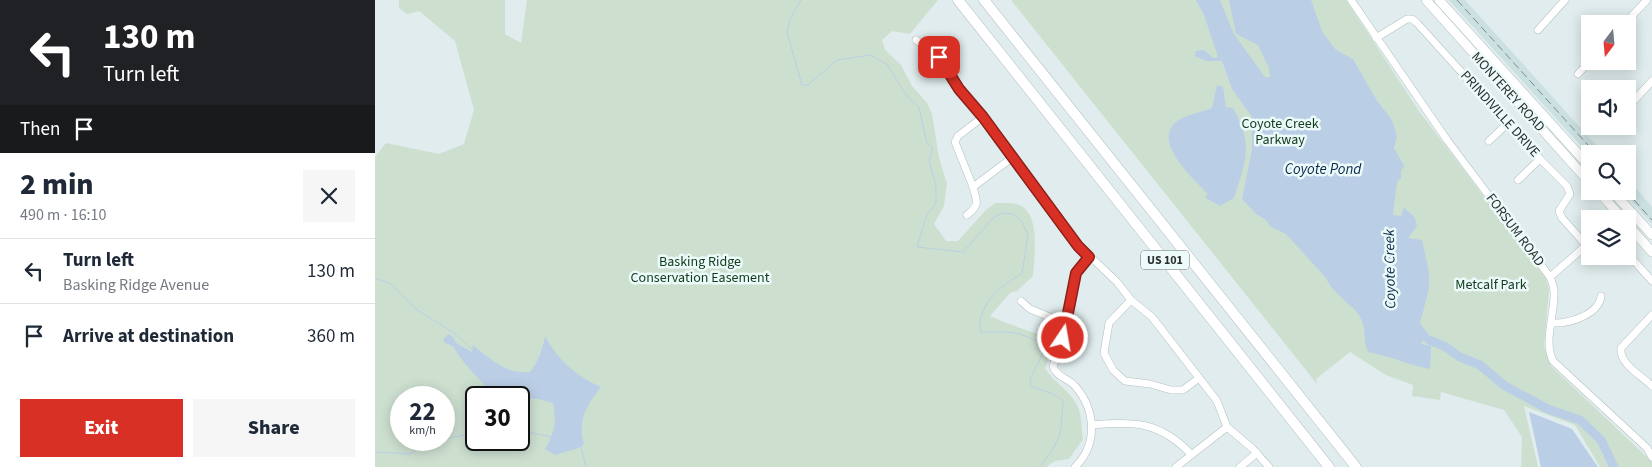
<!DOCTYPE html>
<meta charset="utf-8">
<style>
body{margin:0;font-family:"Source Sans 3",sans-serif;background:#f6f6f7;color:#1f2937;height:100vh;display:flex;flex-direction:column;font-size:19px;white-space:nowrap}
*{box-sizing:border-box;margin:0}
p{font-size:16px;color:#747a83}
.icon{flex:none;width:28px;height:28px;fill:none;stroke:currentColor;stroke-width:2;stroke-linecap:round;stroke-linejoin:round}
.map{position:relative;flex:1;overflow:hidden}
.drawer{display:flex;flex-direction:column;background:#fff;width:375px}
.drawer>*{flex:none}
.guide{background:#202124;color:#fff;overflow:hidden}
.needle{width:32px;rotate:196deg}
.controls{position:absolute;left:1206px;top:15px;display:grid;gap:10px}
.controls a{display:grid;place-items:center;width:55px;height:55px;border-radius:0px;background:#fff;box-shadow:0 2px 12px #0003;font-size:25px}
.speed{position:absolute;left:15px;top:386px;display:flex;gap:10px;font-size:25px;font-weight:700;text-align:center}
.speed>*{display:grid;place-content:center;width:65px;height:65px;border-radius:50%;background:#fff;box-shadow:0 2px 12px #0003;line-height:1}
.speed small{font-size:12px;font-weight:400}
.speed .limit{border:2px solid #111;border-radius:8px;background:#fff;color:#111}
.pin{position:absolute;display:grid;place-items:center;width:42px;height:42px;color:#fff;margin:-21px;border-radius:10px;box-shadow:0 2px 8px #0006}
.me{position:absolute;width:55px;margin:-28px;rotate:12deg;stroke-linejoin:round;filter:drop-shadow(0 0 4px #0008)}
.turn{display:flex;align-items:center;gap:18px;height:105px;padding:0 20px;font-size:22px}
.turn .icon{width:65px;height:65px;stroke-width:2.5}
.turn b{display:block;font-size:35px;line-height:42px}
.then{display:flex;align-items:center;height:48px;padding:0 20px;background:#0003;gap:10px;font-size:19px}
.round{display:grid;place-items:center;flex:none;width:52px;height:52px;border-radius:0px;background:#f6f6f7}
.headline{display:flex;align-items:center;justify-content:space-between;height:85px;padding:0 20px}
h1{font-size:30px;font-weight:800;line-height:38px}
.primary-button{display:flex;gap:10px;margin-top:auto;padding:10px 20px}
.primary-button a{flex:1;height:58px;border-radius:0px;background:#d93025;color:#fff;font-size:20px;font-weight:800;line-height:58px;text-align:center}
.primary-button a+a{background:#f6f6f7;color:#1f2937}
ul{padding:0;list-style:none}
li{display:flex;align-items:center;gap:15px;height:65px;padding:0 20px;border-top:1px solid #e0e1e3}
li div{flex:1}
li b{display:block;font-size:19px}
li em{font-style:normal}
main{display:flex;flex:1;min-height:0}
.map>svg:first-child{display:block}
</style>
<main>
<section class="drawer">
<div class="guide">
<div class="turn"><svg class="icon" aria-label="left" viewBox="0 0 24 24"><path d="M17 20v-9H6M10 6l-5 5 5 5"/></svg><div><b>130 m</b>Turn left</div></div>
<div class="then">Then<svg class="icon" aria-label="arrive" viewBox="0 0 24 24"><path d="M6 21V4h12l-3 4 3 4H6"/></svg></div>
</div>
<div class="headline"><div><h1>2 min</h1><p>490 m · 16:10</p></div><a class="round"><svg class="icon" aria-label="close" viewBox="0 0 24 24"><path d="M6 6l12 12M18 6L6 18"/></svg></a></div>
<ul>
<li><svg class="icon" aria-label="left" viewBox="0 0 24 24"><path d="M17 20v-9H6M10 6l-5 5 5 5"/></svg><div><b>Turn left</b><p>Basking Ridge Avenue</p></div><em>130 m</em></li>
<li><svg class="icon" aria-label="arrive" viewBox="0 0 24 24"><path d="M6 21V4h12l-3 4 3 4H6"/></svg><div><b>Arrive at destination</b></div><em>360 m</em></li>
</ul>
<div class="primary-button"><a>Exit</a><a>Share</a></div>
</section>
<div class="map">
<svg width="1277" height="467" viewBox="0 0 1277 467">
<rect width="100%" height="100%" fill="#e0eced"/>
<g fill="#cbe0e1">
<path d="M1074,0h16l139,154h-14v2z"/>
<path d="M1253,180l24,27v17l-29,-33h4z"/>
</g>
<g fill="#cde0d0" fill-rule="evenodd">
<path d="M24,0h106v34l16,9 6,-43h411l-28,34 -18,-3 -10,9 3,10 16,15 11,21 15,17 5,11 7,44 8,26 -3,22 -10,18 12,17h12l27,-30 10,-8c9,0 21,-1 28,4 17,12 11,51 10,69l-16,15 -7,2 -20,23c22,10 44,16 66,25l-11,27c8,14 26,23 33,39 4,9 3,22 5,32l-14,20 -14,2 -9,6h-671v-310l11,-14 53,11 25,-10 10,-34 -19,-69 -36,-30 -12,3 -8,-6zM26,398h43v42h-43zM101,398h43v42h-43z"/>
<path d="M636,0h335l73,111 127,168 3,11 -5,57 7,19 101,96v5h-52l-25,-42 -51,-19 14,61h-17l1,-30 -18,-27 -63,-18 -1,8 -28,-4 1,-11 -27,-10 -36,-23 -34,27 1,5z"/>
</g>
<g fill="#bacfe6">
<path d="M821,0h24l14,34 31,43h5l-1,-9 -11,-23 -22,-11 -7,-34h82l12,33 13,17 17,9 23,40 16,21 5,16 -3,12 10,18 -3,5v7l-4,4 -4,33 8,1 3,-9 11,11 2,8 -9,12 14,2 7,32v17l-9,34 9,12v6h-7v3l9,2 -1,23c-21,-4 -40,-13 -62,-17 -5,-10 -2,-21 -6,-31 -6,-16 -29,-25 -36,-43l-40,-44 -15,-7 -6,-8 -9,-5 -14,-15 10,-50v-32l-20,-28 -10,-28h-15l-12,-5 1,-5 8,-1 9,8 5,-1 -14,-42z"/>
<path d="M842,85l6,2 3,20 7,1c21,38 13,52 1,90l-14,8 -14,-8 1,-5c-14,-15 -58,-54 -28,-73 9,-6 23,-8 33,-12z"/>
<path d="M74,334l4,3 3,6 16,9 1,-7c16,13 34,30 57,27 9,-12 12,-21 15,-36 13,24 31,40 56,51 -14,18 -24,33 -17,57l-5,4 -24,7 -10,-6c9,-15 12,-28 8,-46l-15,-4 -43,-2c-8,-10 -39,-41 -41,-50l-10,-5 -1,-3z"/>
<path d="M1154,412l43,17 26,38h-57z"/>
</g>
<g fill="none" stroke-linecap="round" stroke-linejoin="round">
<g stroke="#bacfe6" stroke-width="1">
<path d="M426,0l-11,19 -3,13 15,53h6l29,-25 33,-5 17,9 17,28 15,16 8,35 6,5 -4,12 7,26v18l-9,10 -10,33 46,5 31,-35 8,-4 10,1 9,6 7,15 -6,38c-6,5 -15,9 -20,14 -12,10 -26,29 -21,45h27l12,2 27,11 -16,32 -1,9c14,6 20,5 33,14 -2,36 -1,39 -24,67"/>
<path d="M0,278l16,6 26,26 37,23 20,18"/>
<path d="M144,430l32,7"/>
<path d="M69,439l32,-6"/>
<path d="M206,446l5,21"/>
<path d="M0,452l35,2 12,-8 7,1 13,-7"/>
</g>
<path stroke="#bacfe6" stroke-width="9" d="M1054,340l15,6 16,11 20,8 25,21 43,23 32,11 21,20 13,27"/>
<defs>
<g id="minor">
<path d="M976,0l96,140 103,137c2,5 4,10 4,15 1,23 -11,48 -1,69l94,87 5,9"/>
<path d="M1249,24l23,-24"/>
<path d="M1163,30l27,-30"/>
<path d="M1001,38l31,-19h5l5,4 123,136 27,27 3,8 -11,17 3,7 24,27"/>
<path d="M541,40l23,17 20,32 24,28 95,128 39,37 14,18 21,17 65,84 10,26 26,22 16,18"/>
<path d="M1203,74l12,-13"/>
<path d="M1252,108l25,-27"/>
<path d="M608,117l-25,19 -3,6 18,45 40,-30"/>
<path d="M1114,141l19,-18"/>
<path d="M1143,180l22,-21"/>
<path d="M592,215c13,-10 10,-14 6,-28"/>
<path d="M1252,253l25,28"/>
<path d="M1175,277l40,-35"/>
<path d="M756,300l-22,23 -5,30 9,17 12,11 25,3 21,6h12l16,-12"/>
<path d="M646,301l9,8 37,15"/>
<path d="M1277,315l-31,33c-2,16 21,28 31,38"/>
<path d="M1177,323c16,1 47,-8 49,-27"/>
<path d="M718,425c42,-4 67,-3 98,29"/>
<path d="M700,467c23,-22 21,-57 0,-81 -7,-8 -19,-9 -22,-20l10,-28 13,-65 13,-16"/>
<path d="M801,467l51,-40"/>
<path d="M865,467l17,-14"/>
</g>
<g id="major">
<path d="M1051,0l164,183"/>
<path d="M1064,0l151,167"/>
<path d="M1223,191l25,28"/>
<path d="M1237,191l40,44"/>
<path d="M1252,224l25,28"/>
</g>
<g id="highway">
<path d="M583,0l371,467"/>
<path d="M609,0l372,467"/>
</g>
</defs>
<use href="#minor" stroke="#b4c0c0" stroke-width="8"/>
<use href="#major" stroke="#b4c0c0" stroke-width="10"/>
<use href="#highway" stroke="#b4c0c0" stroke-width="11"/>
<use href="#minor" stroke="#fff" stroke-width="7"/>
<use href="#major" stroke="#fff" stroke-width="9"/>
<use href="#highway" stroke="#fff" stroke-width="10"/>
<g stroke="#818a8a" stroke-width="1" stroke-dasharray="8 4" stroke-linecap="butt">
<path d="M1082,0l139,154"/>
<path d="M1251,191l26,29"/>
</g>
</g>
<g fill="none" stroke-linecap="round" stroke-linejoin="round">
<defs>
<path id="route" d="M564,57l20,32 24,28 95,129 11,11 -13,16 -13,65"/>
</defs>
<use href="#route" stroke="#8d1f18" stroke-width="12"/>
<use href="#route" stroke="#d93025" stroke-width="9"/>
</g>
<g text-anchor="middle" dominant-baseline="central" stroke-width="5" stroke-linejoin="round" paint-order="stroke">
<rect fill="#edfafa" stroke="#656d6d" stroke-width="1" x="766" y="250.5" width="48" height="19" rx="4"/>
<g font-size="12" font-weight="bold" fill="#2b3030">
<text x="790" y="260">US 101</text>
</g>
<g font-size="14" fill="#2b3030" stroke="#edfafa">
<text transform="translate(1133 92) rotate(48)">MONTEREY ROAD</text>
<text transform="translate(1125 114) rotate(48)">PRINDIVILLE DRIVE</text>
<text transform="translate(1140 230) rotate(53)">FORSUM ROAD</text>
</g>
<g font-size="14" fill="#113b1d" stroke="#edfafa">
<text x="905" y="124">Coyote Creek<tspan x="905" dy="16">Parkway</tspan></text>
<text x="325" y="262">Basking Ridge<tspan x="325" dy="16">Conservation Easement</tspan></text>
<text x="1116" y="285">Metcalf Park</text>
</g>
<g font-size="15" font-style="italic" fill="#0a2a4b" stroke="#edfafa">
<text x="948" y="169">Coyote Pond</text>
<text transform="translate(1015 269) rotate(-91)">Coyote Creek</text>
</g>
</g>
</svg>
<div class="controls">
<a><svg class="needle" viewBox="-14 -14 28 28"><path d="M0-13l5 13h-10z" fill="#e53935"/><path d="M0 13l5-13h-10z" fill="#747a83"/></svg></a>
<a><svg class="icon" aria-label="sound" viewBox="0 0 24 24"><path d="M4 9h4l5-4v14l-5-4H4zM17 9q2 3 0 6"/></svg></a>
<a><svg class="icon" aria-label="search" viewBox="0 0 24 24"><circle cx="10" cy="10" r="6"/><path d="M15 15l6 6"/></svg></a>
<a><svg class="icon" aria-label="layers" viewBox="0 0 24 24"><path d="M12 4l9 5-9 5-9-5zM3 14l9 5 9-5"/></svg></a>
</div>
<div class="speed"><div>22<small>km/h</small></div><div class="limit">30</div></div>
<div class="pin" style="left:564px;top:57px;background:#d93025"><svg class="icon" aria-label="arrive" viewBox="0 0 24 24"><path d="M6 21V4h12l-3 4 3 4H6"/></svg></div>
<svg class="me" style="left:688px;top:338px" viewBox="-20 -20 40 40"><circle r="17" fill="#d93025" stroke="#fff" stroke-width="3"/><path d="M0-11L8 9 0 5-8 9z" fill="#fff"/></svg>
</div>
</main>
